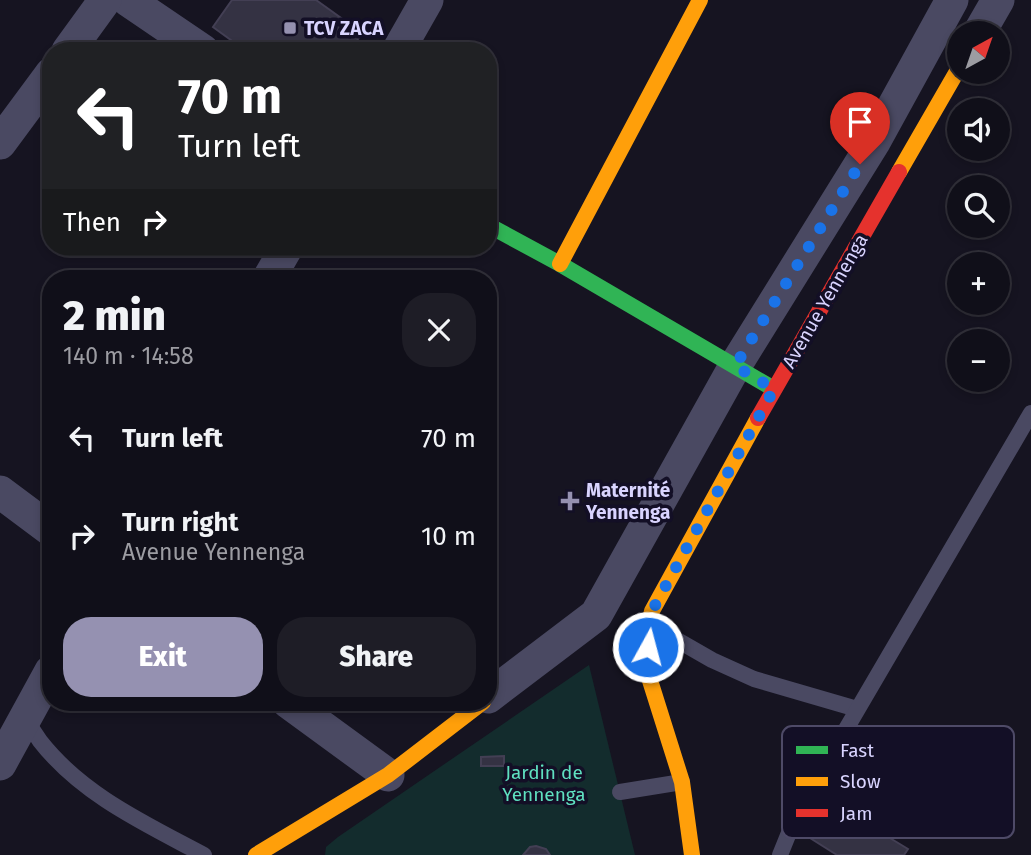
<!DOCTYPE html>
<meta charset="utf-8">
<style>
body{margin:0;font-family:"Fira Sans",sans-serif;background:#1e1d26;color:#f1f3f6;height:100vh;display:flex;flex-direction:column;font-size:26px;white-space:nowrap}
*{box-sizing:border-box;margin:0}
p{font-size:23px;color:#9c9ca2}
.icon{flex:none;width:38px;height:38px;fill:none;stroke:currentColor;stroke-width:2;stroke-linecap:round;stroke-linejoin:round}
.map{position:relative;flex:1;overflow:hidden}
.side{position:absolute;left:42px;top:270px;width:455px;height:441px;display:flex;flex-direction:column;background:#100f19;border-radius:28px;box-shadow:0 4px 10px #0003,0 0 0 2px #302f38}
.side>*{flex:none}
.guide{position:absolute;left:42px;top:42px;width:455px;height:214px;border-radius:28px;box-shadow:0 4px 10px #0003,0 0 0 2px #302f38;background:#202124;color:#fff;overflow:hidden}
.needle{width:46px;rotate:40deg}
.fabs{position:absolute;left:947px;top:21px;display:grid;gap:14px}
.fabs a{display:grid;place-items:center;width:63px;height:63px;border-radius:50%;background:#100f19;box-shadow:0 4px 10px #0003,0 0 0 2px #302f38;font-size:35px}
.pin{position:absolute;display:grid;place-items:center;width:60px;height:60px;color:#fff;margin:-72px -30px;border-radius:50% 50% 50% 0;rotate:-45deg;box-shadow:0 0 7px #0007}
.pin .icon{rotate:45deg}
.me{position:absolute;width:77px;margin:-38px;rotate:7deg;stroke-linejoin:round;filter:drop-shadow(0 0 5px #0008)}
.turn{display:flex;align-items:center;gap:24px;height:147px;padding:0 21px;font-size:32px}
.turn .icon{width:91px;height:91px;stroke-width:2.5}
.turn b{display:block;font-size:49px;line-height:60px}
.then{display:flex;align-items:center;height:66px;padding:0 21px;background:#0003;gap:14px;font-size:26px}
.round{display:grid;place-items:center;flex:none;width:74px;height:74px;border-radius:28px;background:#1e1d26}
.summary{display:flex;align-items:center;justify-content:space-between;height:119px;padding:0 21px}
h1{font-size:42px;font-weight:800;line-height:52px}
.primary-button{display:flex;gap:14px;margin-top:auto;padding:14px 21px}
.primary-button a{flex:1;height:80px;border-radius:28px;background:#9591b1;color:#fff;font-size:28px;font-weight:800;line-height:80px;text-align:center}
.primary-button a+a{background:#1e1d26;color:#f1f3f6}
ul{padding:0;list-style:none}
li{display:flex;align-items:center;gap:21px;height:98px;padding:0 21px}
li div{flex:1}
li b{display:block;font-size:26px}
li em{font-style:normal}
.map>svg:first-child{display:block}
</style>
<div class="map">
<svg width="1031" height="855" viewBox="0 0 1031 855">
<rect width="100%" height="100%" fill="#161421"/>
<path fill="#132c2d" d="M589,665l46,190h-310l1,-8 12,-10z"/>
<g fill="#343243" stroke="#433f54" stroke-width="2">
<path d="M232,0h84l46,33 -12,18h-104l-33,-24z"/>
<path d="M504,756v10h-23v-9z"/>
<path d="M832,803l76,46 -4,6h-67l-27,-17z"/>
<path d="M536,846l10,3 4,6h-27l7,-8z"/>
</g>
<g fill="none" stroke-linecap="round" stroke-linejoin="round">
<g stroke="#4a4962" stroke-width="16">
<path d="M651,625l61,35 42,19 103,30"/>
<path d="M26,718c4,8 9,16 14,23 42,54 106,83 164,114"/>
<path d="M620,792l62,-10"/>
<path d="M780,855l17,-42 234,-400"/>
</g>
<g stroke="#4a4962" stroke-width="33">
<path d="M128,0l75,51"/>
<path d="M979,33l19,-33"/>
<path d="M68,51l37,-51"/>
<path d="M398,51l29,-51"/>
<path d="M0,143l51,-69"/>
<path d="M269,278l18,-31"/>
<path d="M0,492l51,38"/>
<path d="M488,697l108,-82 139,-249 139,-224 78,-142"/>
<path d="M288,702l100,73"/>
<path d="M0,764l51,-93"/>
</g>
<path stroke="#30b455" stroke-width="16" d="M488,225l72,39 214,125"/>
<g stroke="#ff9f0a" stroke-width="16">
<path d="M899,172l60,-104"/>
<path d="M560,264l140,-264"/>
<path d="M256,855l132,-80 95,-73"/>
<path d="M692,855l-10,-73 -35,-111 2,-47 3,-13 106,-193"/>
</g>
<path stroke="#e5322d" stroke-width="16" d="M758,418l141,-246"/>
</g>
<g fill="none" stroke-linecap="round" stroke-linejoin="round">
<path stroke="#1a73e8" stroke-width="12" stroke-dasharray="0 21.6" d="M648,647l1,-23 3,-13 122,-222 -39,-23 125,-202"/>
</g>
<g fill="#9591b1" stroke="#130f26" stroke-width="2.5">
<rect x="283" y="21" width="14" height="14" rx="3.5"/>
<path d="M566.5 490.5h7v7h7v7h-7v7h-7v-7h-7v-7h7z"/>
</g>
<g text-anchor="middle" dominant-baseline="central" stroke-width="7" stroke-linejoin="round" paint-order="stroke">
<g font-size="19" font-weight="bold" fill="#d9d4ff" stroke="#130f26" text-anchor="start">
<text x="304" y="28">TCV ZACA</text>
<text x="586" y="490">Maternité<tspan x="586" dy="22">Yennenga</tspan></text>
</g>
<g font-size="19" fill="#d9d4ff" stroke="#130f26">
<text transform="translate(825 301) rotate(-60)">Avenue Yennenga</text>
</g>
<g font-size="19" fill="#5fe0c0" stroke="#130f26">
<text x="544" y="772">Jardin de<tspan x="544" dy="22">Yennenga</tspan></text>
</g>
</g>
<rect x="782" y="726" width="232" height="112" rx="10" fill="#130f26" stroke="#4e4a67" stroke-width="2"/>
<rect x="796" y="746" width="32" height="8" fill="#30b455"/>
<rect x="796" y="777" width="32" height="9" fill="#ff9f0a"/>
<rect x="796" y="809" width="32" height="8" fill="#e5322d"/>
<g font-size="19" fill="#d9d4ff">
<text x="840" y="757">Fast</text>
<text x="840" y="788">Slow</text>
<text x="840" y="820">Jam</text>
</g>
</svg>
<div class="fabs">
<a><svg class="needle" viewBox="-14 -14 28 28"><path d="M0-13l5 13h-10z" fill="#e53935"/><path d="M0 13l5-13h-10z" fill="#9c9ca2"/></svg></a>
<a><svg class="icon" aria-label="sound" viewBox="0 0 24 24"><path d="M4 9h4l5-4v14l-5-4H4zM17 9q2 3 0 6"/></svg></a>
<a><svg class="icon" aria-label="search" viewBox="0 0 24 24"><circle cx="10" cy="10" r="6"/><path d="M15 15l6 6"/></svg></a>
<a>+</a>
<a>−</a>
</div>
<div class="pin" style="left:860px;top:164px;background:#d93025"><svg class="icon" aria-label="arrive" viewBox="0 0 24 24"><path d="M6 21V4h12l-3 4 3 4H6"/></svg></div>
<svg class="me" style="left:648px;top:647px" viewBox="-20 -20 40 40"><circle r="17" fill="#1a73e8" stroke="#fff" stroke-width="3"/><path d="M0-11L8 9 0 5-8 9z" fill="#fff"/></svg>
<div class="guide">
<div class="turn"><svg class="icon" aria-label="left" viewBox="0 0 24 24"><path d="M17 20v-9H6M10 6l-5 5 5 5"/></svg><div><b>70 m</b>Turn left</div></div>
<div class="then">Then<svg class="icon" aria-label="right" viewBox="0 0 24 24"><path d="M7 20v-9h11M14 6l5 5-5 5"/></svg></div>
</div>
<section class="side">
<div class="summary"><div><h1>2 min</h1><p>140 m · 14:58</p></div><a class="round"><svg class="icon" aria-label="close" viewBox="0 0 24 24"><path d="M6 6l12 12M18 6L6 18"/></svg></a></div>
<ul>
<li><svg class="icon" aria-label="left" viewBox="0 0 24 24"><path d="M17 20v-9H6M10 6l-5 5 5 5"/></svg><div><b>Turn left</b></div><em>70 m</em></li>
<li><svg class="icon" aria-label="right" viewBox="0 0 24 24"><path d="M7 20v-9h11M14 6l5 5-5 5"/></svg><div><b>Turn right</b><p>Avenue Yennenga</p></div><em>10 m</em></li>
</ul>
<div class="primary-button"><a>Exit</a><a>Share</a></div>
</section>
</div>
